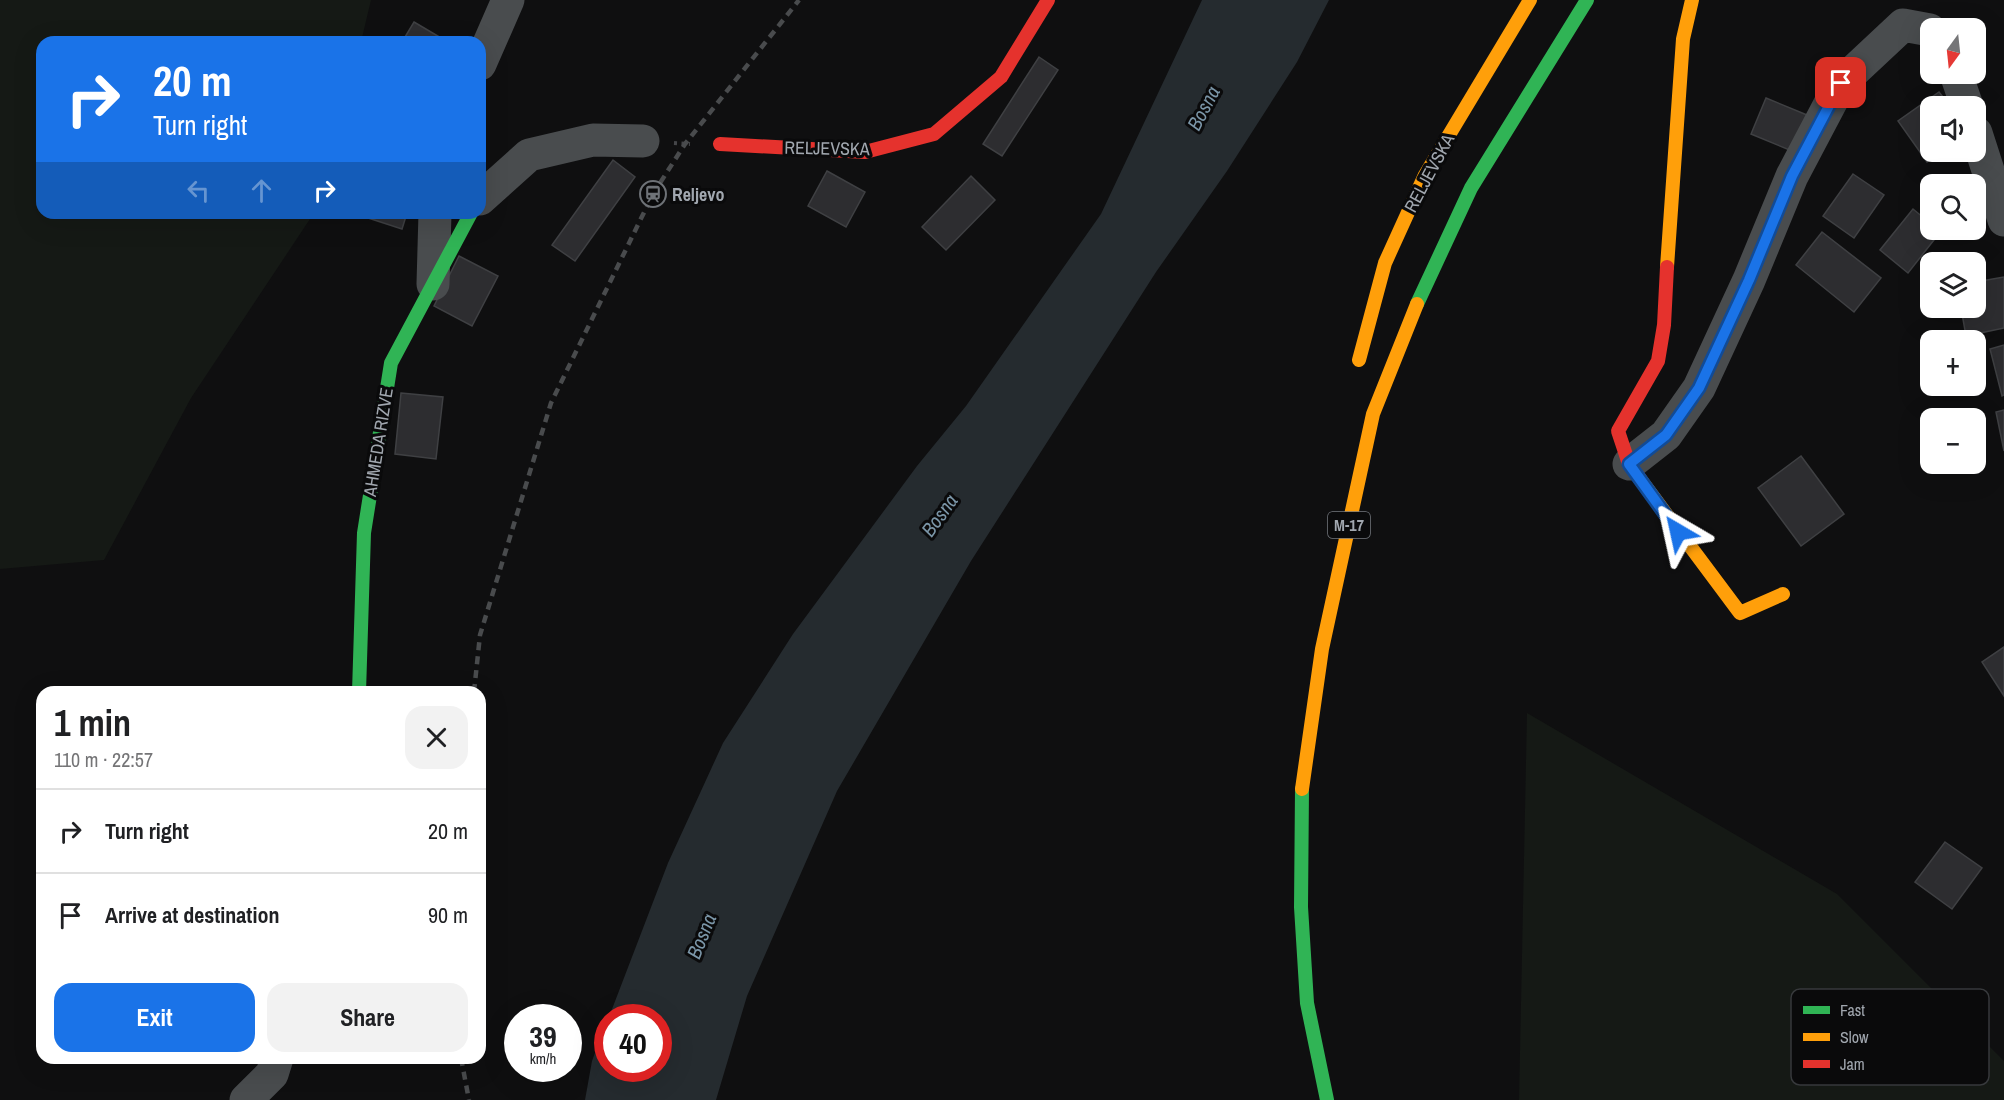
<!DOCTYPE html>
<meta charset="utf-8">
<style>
body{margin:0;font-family:"Archivo Narrow",sans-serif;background:#f2f2f2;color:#202124;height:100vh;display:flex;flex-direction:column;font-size:22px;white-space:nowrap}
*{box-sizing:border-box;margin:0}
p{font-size:20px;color:#757577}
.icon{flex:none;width:33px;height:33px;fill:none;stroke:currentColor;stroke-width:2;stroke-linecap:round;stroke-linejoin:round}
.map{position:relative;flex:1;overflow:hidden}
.panel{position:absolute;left:36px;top:686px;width:450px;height:378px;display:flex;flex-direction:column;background:#fff;border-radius:18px;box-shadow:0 6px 24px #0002}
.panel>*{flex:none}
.guide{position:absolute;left:36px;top:36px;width:450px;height:183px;border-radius:18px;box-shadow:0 6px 24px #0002;background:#1a73e8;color:#fff;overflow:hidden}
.needle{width:39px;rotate:195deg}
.tools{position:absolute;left:1920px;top:18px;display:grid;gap:12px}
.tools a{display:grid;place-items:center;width:66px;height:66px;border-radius:12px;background:#fff;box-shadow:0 6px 24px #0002;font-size:30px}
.speed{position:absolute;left:504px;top:1004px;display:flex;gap:12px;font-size:30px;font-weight:700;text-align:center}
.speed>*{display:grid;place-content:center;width:78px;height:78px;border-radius:50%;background:#fff;box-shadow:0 6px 24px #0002;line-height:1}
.speed small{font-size:15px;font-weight:400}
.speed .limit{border:9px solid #d22;background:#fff;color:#111}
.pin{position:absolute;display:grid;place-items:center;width:51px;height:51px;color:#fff;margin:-26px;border-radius:12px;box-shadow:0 3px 9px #0006}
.me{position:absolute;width:66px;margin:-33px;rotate:324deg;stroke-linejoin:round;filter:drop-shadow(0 0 4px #0008)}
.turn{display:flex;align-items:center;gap:21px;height:126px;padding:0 18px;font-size:27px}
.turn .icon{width:78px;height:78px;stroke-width:2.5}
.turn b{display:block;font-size:42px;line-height:51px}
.lanes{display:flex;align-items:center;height:57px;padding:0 18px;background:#0003;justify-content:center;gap:30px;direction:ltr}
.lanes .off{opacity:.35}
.round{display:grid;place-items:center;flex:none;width:63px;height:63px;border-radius:18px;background:#f2f2f2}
.headline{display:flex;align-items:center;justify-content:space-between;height:102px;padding:0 18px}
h1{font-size:36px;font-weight:700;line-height:45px}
.action{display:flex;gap:12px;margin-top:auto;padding:12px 18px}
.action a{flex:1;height:69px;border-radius:18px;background:#1a73e8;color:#fff;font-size:24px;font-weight:700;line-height:69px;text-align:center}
.action a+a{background:#f2f2f2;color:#202124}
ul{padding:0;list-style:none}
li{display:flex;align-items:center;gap:18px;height:84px;padding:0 18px;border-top:2px solid #e0e0e0}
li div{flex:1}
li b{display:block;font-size:22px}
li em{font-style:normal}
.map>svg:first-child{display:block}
</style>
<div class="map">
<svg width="2004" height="1100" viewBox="0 0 2004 1100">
<rect width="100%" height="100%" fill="#0f0f10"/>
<g fill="#151915">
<path d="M0,0h371l-10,42h-319v171h272l-123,185 -87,162 -104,9z"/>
<path d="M1527,713l310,181 167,167v39h-485z"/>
</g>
<path fill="#252b2f" d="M1202,0h127l-32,62 -70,109 -71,101 -185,289 -134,230 -90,205 -31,104h-131l7,-39 15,-41 1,48h50v-51h-49l59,-154 55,-120 70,-109 124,-168 49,-60 135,-192z"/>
<g fill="#2d2d30" stroke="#3f4043" stroke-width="1.5">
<path d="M414,22l34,20h-46z"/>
<path d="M1039,57l19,13 -56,86 -19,-12z"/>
<path d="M1939,92l11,14h-20v46h12l-15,10 -29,-41z"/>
<path d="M1766,98l41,17 -15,36 -41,-17z"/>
<path d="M613,160l22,17 -60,84 -23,-16z"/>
<path d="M827,171l38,21 -19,35 -38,-21z"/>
<path d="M1853,174l31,21 -30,43 -31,-22z"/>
<path d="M971,176l24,24 -49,50 -24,-23z"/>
<path d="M1913,209l17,14v7l11,1 -33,42 -28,-23z"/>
<path d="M360,213h47l-5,16 -43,-14z"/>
<path d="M1822,232l59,46 -27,34 -58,-47z"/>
<path d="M459,256l39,20 -26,50 -38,-20z"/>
<path d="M2004,277v51l-38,8 -5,-28h15v-26z"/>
<path d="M2004,345v50l-2,1 -12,-47z"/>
<path d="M401,393l42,4 -7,62 -41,-5z"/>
<path d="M2004,410v41l-8,-39z"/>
<path d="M1801,456l43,58 -43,32 -43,-58z"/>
<path d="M2004,647v49l-22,-34z"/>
<path d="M1945,842l37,26 -30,41 -37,-27z"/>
</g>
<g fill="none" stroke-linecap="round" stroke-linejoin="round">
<path stroke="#454649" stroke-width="4" stroke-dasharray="3 4.5" stroke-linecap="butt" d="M674,143l16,1"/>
<g stroke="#494c4e" stroke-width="33">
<path d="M480,64l28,-64"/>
<path d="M1956,74l11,32"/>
<path d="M1976,133l28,87"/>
<path d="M480,199l49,-44 64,-15 50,1"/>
<path d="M433,284l2,-71"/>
<path d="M1629,464l37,-29 33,-47 50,-108 43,-104 49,-93 62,-58 27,5"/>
<path d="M246,1100l26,-26 5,-16"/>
</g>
<g stroke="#30b455" stroke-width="14">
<path d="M1417,304l54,-116 116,-188"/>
<path d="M359,692l5,-159 27,-170 80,-150"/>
<path d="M1302,789l-1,118 6,96 20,97"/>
</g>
<g stroke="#ff9f0a" stroke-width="14">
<path d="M1667,267l16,-228 9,-39"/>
<path d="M1359,360l26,-97 40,-88 105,-175"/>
<path d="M1640,479l100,134 43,-19"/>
<path d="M1302,789l20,-140 51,-235 44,-110"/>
</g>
<g stroke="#e5322d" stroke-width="14">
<path d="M720,144l145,8 69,-18 67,-57 47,-77"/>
<path d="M1640,479l-11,-15 -11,-33 40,-70 6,-36 3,-58"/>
</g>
<g stroke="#494b4d" stroke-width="4.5" stroke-dasharray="8 6" stroke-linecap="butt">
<path d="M474,692l6,-57 71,-232 102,-209 32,-50 114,-144"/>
<path d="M461,1058l8,42"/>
</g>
</g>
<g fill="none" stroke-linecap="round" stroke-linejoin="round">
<defs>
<path id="route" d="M1678,532l-49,-68 37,-29 33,-47 50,-108 43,-104 49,-93"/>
</defs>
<use href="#route" stroke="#114b97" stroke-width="15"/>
<use href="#route" stroke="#1a73e8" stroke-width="10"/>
</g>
<defs>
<symbol id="station-ring" viewBox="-11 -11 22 22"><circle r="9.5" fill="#0a0a0b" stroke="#6e7277" stroke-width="1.5"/><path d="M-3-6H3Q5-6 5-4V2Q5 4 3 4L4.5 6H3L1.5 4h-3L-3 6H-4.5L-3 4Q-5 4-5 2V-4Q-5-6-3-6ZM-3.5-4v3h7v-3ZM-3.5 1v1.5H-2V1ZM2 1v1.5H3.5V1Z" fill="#6e7277"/></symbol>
</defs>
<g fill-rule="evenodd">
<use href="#station-ring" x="638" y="179" width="30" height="30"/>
</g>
<g text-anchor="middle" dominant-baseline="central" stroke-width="6" stroke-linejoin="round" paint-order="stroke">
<rect fill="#0a0a0b" stroke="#74787e" stroke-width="1.5" x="1328" y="512" width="42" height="26" rx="4.5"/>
<g font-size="16" font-weight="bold" fill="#a1a7af">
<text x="1349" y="525">M-17</text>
</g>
<g font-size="18" fill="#a1a7af" stroke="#0a0a0b">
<text transform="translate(827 148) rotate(1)">RELJEVSKA</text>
<text transform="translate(1429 173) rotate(-62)">RELJEVSKA</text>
<text transform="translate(378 442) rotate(-81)">AHMEDA RIZVE</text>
</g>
<g font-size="18" font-weight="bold" fill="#a1a7af" stroke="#0a0a0b" text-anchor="start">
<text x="672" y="194">Reljevo</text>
</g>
<g font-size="20" font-style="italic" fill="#7b96a8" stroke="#0a0a0b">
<text transform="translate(1203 108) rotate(-62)">Bosna</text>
<text transform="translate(939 515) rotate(-54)">Bosna</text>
<text transform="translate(701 936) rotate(-68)">Bosna</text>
</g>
</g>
<rect x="1791" y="989" width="198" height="96" rx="9" fill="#0a0a0b" stroke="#37393c" stroke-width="1.5"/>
<rect x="1803" y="1006" width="27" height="8" fill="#30b455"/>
<rect x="1803" y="1033" width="27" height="8" fill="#ff9f0a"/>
<rect x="1803" y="1060" width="27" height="8" fill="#e5322d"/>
<g font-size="16" fill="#a1a7af">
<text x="1840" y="1016">Fast</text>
<text x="1840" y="1043">Slow</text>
<text x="1840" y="1070">Jam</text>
</g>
</svg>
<div class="tools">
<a><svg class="needle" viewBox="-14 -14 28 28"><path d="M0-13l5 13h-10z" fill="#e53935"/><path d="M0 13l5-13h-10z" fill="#757577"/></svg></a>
<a><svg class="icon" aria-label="sound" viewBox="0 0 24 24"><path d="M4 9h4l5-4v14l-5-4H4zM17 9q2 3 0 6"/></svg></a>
<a><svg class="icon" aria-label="search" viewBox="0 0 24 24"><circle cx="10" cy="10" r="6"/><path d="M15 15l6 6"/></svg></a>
<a><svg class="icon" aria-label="layers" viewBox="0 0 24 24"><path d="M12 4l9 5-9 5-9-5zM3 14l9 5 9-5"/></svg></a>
<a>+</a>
<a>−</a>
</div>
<div class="speed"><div>39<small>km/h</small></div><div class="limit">40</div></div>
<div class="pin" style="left:1841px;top:83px;background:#d93025"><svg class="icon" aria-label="arrive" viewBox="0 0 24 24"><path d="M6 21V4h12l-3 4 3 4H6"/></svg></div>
<svg class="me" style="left:1678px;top:532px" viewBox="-20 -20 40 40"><path d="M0-17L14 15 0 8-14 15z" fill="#1a73e8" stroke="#fff" stroke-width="4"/></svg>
<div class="guide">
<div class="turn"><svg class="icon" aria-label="right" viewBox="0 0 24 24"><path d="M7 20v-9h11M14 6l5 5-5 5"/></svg><div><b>20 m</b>Turn right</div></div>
<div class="lanes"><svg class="icon off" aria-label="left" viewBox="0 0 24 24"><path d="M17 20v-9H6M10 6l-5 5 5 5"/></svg><svg class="icon off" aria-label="ahead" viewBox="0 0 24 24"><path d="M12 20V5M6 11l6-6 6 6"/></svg><svg class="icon" aria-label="right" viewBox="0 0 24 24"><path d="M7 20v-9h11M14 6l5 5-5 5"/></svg></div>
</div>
<section class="panel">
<div class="headline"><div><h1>1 min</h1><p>110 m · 22:57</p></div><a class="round"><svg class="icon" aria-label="close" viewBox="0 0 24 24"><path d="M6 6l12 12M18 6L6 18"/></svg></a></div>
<ul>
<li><svg class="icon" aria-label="right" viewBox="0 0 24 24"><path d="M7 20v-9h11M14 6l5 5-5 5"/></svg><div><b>Turn right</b></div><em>20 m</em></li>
<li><svg class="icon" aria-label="arrive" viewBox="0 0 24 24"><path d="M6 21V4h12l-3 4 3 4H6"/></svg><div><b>Arrive at destination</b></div><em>90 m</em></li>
</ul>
<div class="action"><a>Exit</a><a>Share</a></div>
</section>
</div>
